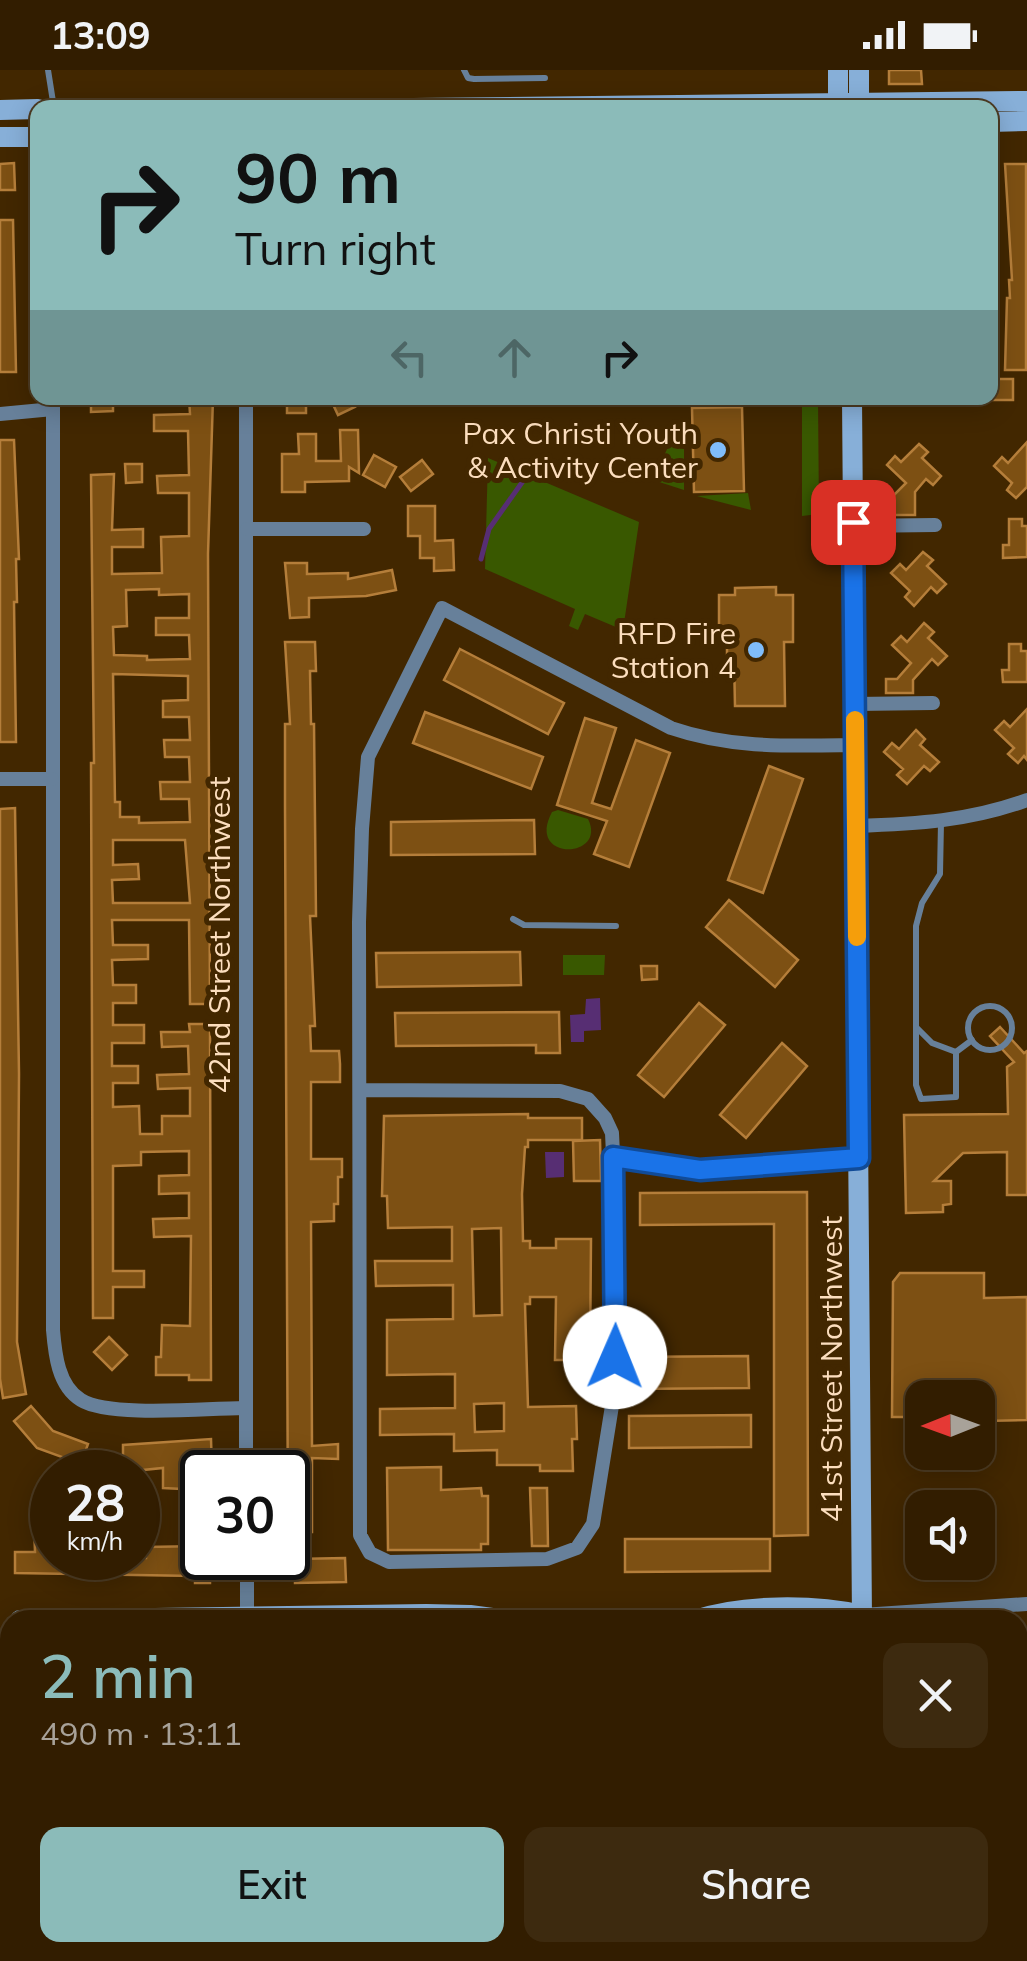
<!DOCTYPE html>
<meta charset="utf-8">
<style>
body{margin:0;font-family:Mulish,sans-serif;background:#3d2a0f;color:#f1f3f6;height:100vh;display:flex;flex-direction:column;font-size:38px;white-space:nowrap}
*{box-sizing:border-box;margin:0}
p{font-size:32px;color:#a8a299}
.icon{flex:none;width:55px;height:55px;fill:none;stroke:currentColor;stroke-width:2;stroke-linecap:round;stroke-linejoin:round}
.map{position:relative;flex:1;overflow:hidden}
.panel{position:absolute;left:0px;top:1540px;width:1028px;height:352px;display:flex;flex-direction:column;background:#321d00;border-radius:30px 30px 0 0;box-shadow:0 5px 25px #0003,0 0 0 2px #4d3b22}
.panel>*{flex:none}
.hud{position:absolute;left:30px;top:30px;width:968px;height:305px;border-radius:20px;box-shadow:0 5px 25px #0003,0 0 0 2px #4d3b22;background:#8bbbb9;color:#111;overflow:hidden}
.needle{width:65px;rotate:269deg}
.fabs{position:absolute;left:905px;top:1310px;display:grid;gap:20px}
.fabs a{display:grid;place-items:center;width:90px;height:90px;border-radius:20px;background:#321d00;box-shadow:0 5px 25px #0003,0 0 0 2px #4d3b22;font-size:50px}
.speed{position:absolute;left:30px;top:1380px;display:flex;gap:20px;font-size:50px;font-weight:700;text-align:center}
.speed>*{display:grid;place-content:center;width:130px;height:130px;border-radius:50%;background:#321d00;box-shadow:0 5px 25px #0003,0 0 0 2px #4d3b22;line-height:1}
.speed small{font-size:25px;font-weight:400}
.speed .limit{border:5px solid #111;border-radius:15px;background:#fff;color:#111}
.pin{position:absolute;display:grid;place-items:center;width:85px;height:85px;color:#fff;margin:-42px;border-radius:20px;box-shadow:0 5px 15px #0006}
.me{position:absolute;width:110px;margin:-55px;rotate:1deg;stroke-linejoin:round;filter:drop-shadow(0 0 8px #0008)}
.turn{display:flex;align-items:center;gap:35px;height:210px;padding:0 40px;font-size:45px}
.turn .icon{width:130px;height:130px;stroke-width:2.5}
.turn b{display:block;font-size:70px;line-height:85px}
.lanes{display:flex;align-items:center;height:95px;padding:0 40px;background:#0003;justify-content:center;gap:50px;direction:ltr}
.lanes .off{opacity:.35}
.round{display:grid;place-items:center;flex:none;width:105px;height:105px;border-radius:20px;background:#3d2a0f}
.summary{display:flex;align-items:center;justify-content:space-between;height:170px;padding:0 40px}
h1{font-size:60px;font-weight:600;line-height:75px;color:#8bbbb9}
.primary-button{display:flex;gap:20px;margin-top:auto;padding:20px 40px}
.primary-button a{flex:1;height:115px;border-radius:20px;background:#8bbbb9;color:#111;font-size:40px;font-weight:600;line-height:115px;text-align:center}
.primary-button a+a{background:#3d2a0f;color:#f1f3f6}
.status{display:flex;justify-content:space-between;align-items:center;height:70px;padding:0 50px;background:#321d00;direction:ltr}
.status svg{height:28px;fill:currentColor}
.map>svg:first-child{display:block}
</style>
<div class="status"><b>13:09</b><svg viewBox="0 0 49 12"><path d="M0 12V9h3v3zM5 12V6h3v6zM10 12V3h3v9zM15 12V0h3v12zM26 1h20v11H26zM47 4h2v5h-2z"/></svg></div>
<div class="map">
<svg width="1027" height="1891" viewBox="0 0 1027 1891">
<rect width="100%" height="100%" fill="#422700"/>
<g fill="#395800">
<path d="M802,328h16l1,116 -17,2z"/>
<path d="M673,366h11v54l-31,-10z"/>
<path d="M488,388l151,64 -16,108 -38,-16 -7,16 -9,-4 6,-17 -90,-40z"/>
<path d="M748,423l3,17 -54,-14z"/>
<path d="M558,740l30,9c20,40 -63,43 -36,-7z"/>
<path d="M563,885h42l-1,20h-41z"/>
<path d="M0,1675h10v207l197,1 -7,8h-200z"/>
<path d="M1027,1817v74h-119l-1,-8 111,-1v-62z"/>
<path d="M773,1883h45l1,8h-66z"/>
</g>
<g fill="#572e73">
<path d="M600,928l1,32 -17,1v11h-13l-1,-27 15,-1 1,-15z"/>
<path d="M545,1082h19v25l-18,1z"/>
</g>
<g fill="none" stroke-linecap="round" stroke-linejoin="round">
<path stroke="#572e73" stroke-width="5" d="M481,489l8,-30 39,-55"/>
</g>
<g fill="#7d5013" stroke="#b57e3a" stroke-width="2.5" fill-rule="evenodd">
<path d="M889,0h32l1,14h-33z"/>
<path d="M14,93l1,27h-15v-26z"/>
<path d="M1005,94h21v206h-21l2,-72h3l-1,-18h3z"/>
<path d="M0,150h13l3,152h-16z"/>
<path d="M995,309h18v21h-23v-17h5z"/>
<path d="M91,328h22v13l-22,1z"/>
<path d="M189,328h24l-5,156 2,450h-20l-1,-84h-77l1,25h35v14l-36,1 1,25h23v18h-23v22h31v18h-32v23h26v17h-25v24l26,-1 1,28h22v-18h28v-28l-32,1 -1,-14 32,-1 -1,-28 -26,1 -1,-15h29l-1,-8h21l1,356h-22v-5h-33v-18h5l1,-32 28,1 1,-90 -37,1 -1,-18 36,-1v-25l-30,1v-18l30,-1v-24l-48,1v13l-28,1v105h31v16h-31v31h-20l-2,-555h3l-3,-288 23,-1 -2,56 31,-1v18h-31v27l50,-1 -1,-36 28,-1v-43h-31l-1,-17 32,-1 -1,-44h-34v-16l36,-1zM159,519v6l30,-1v24h-33v17h33l1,24 -43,1v-4l-33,-1 -1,-28 14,-1 -1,-36zM113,604l75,2v24l-25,1v16h26l1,23h-26l1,17h24l1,25h-30l1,17h28l1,23 -51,1v-6h-19v-15h-5zM113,770h72l5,63h-77l-1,-23 27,-1 -1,-15 -25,1z"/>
<rect x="287" y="328" width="19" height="15"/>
<path d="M330,328h21l4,9 -17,8z"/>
<path d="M742,337l2,84 -50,1 -2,-84z"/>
<path d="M340,360h18l1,43 -10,-6v14l-44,1v10h-23v-38h17l-1,-20h18v27h25z"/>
<path d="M0,370h14l5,119h-3l1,43h-3l2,140h-16z"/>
<path d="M1027,372v45l-11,11 -9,-8 5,-7 -18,-17 8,-9 6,6z"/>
<path d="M919,374l9,8 -6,6 19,18 -8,9 -7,-6 -11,13v23h-26l-1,-14 18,-18 -19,-18 8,-9 6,6z"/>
<path d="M374,385l22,12 -11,20 -22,-12z"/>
<path d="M422,390l11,14 -22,17 -11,-14z"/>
<path d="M125,394h17v18l-16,1z"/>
<path d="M408,436h27v35l18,-1 1,30 -20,1v-13h-14v-22h-12z"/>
<path d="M1009,449h13v7h5v31l-24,1v-13h6z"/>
<path d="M923,482l10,8 -6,6 19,18 -9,9 -6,-6 -17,19 -9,-9 5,-6 -19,-18 9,-9 6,6z"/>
<path d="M285,493h22v11l41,-1v6l44,-9 4,20 -30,6 -57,2v19l-19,1z"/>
<path d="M776,517v8h17v47h-9l1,64h-50l-1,-48h-7v-27l-8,1v-37h16v-7z"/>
<path d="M924,553l10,9 -6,6 19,18 -9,9 -6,-6 -19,21v13h-27v-14h11l14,-16 -19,-18 9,-9 6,6z"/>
<path d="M285,572h30l1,29h-6l1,53h3l2,192h-6l5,110h-5l1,25h28l1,13v18h-29v77h31v18h-4v27h-4v17l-23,1 1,224 26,-2v15l-26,-1v74l-24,1 -3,-728v-81h5z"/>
<path d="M1009,574h12v7h6v31h-24l-1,-12h7z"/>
<path d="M460,579l104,54 -16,31 -104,-54z"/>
<path d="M1027,639v51l-3,-4 -6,7 -10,-9 6,-6 -19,-18 9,-9 6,6z"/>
<path d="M425,642l118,45 -12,32 -118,-46z"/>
<path d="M585,648l31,10 -24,75 19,6 25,-69 34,13 -41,114 -35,-13 13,-33 -50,-16z"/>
<path d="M916,660l9,9 -5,6 19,17 -9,9 -6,-5 -17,18 -10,-9 6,-6 -19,-17 8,-9 7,6z"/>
<path d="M769,696l34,13 -40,114 -35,-13z"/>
<path d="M15,738l4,266 -2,268 9,52 -23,4 -3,-19v-570z"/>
<path d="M534,750l1,34 -144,1v-33z"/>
<path d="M729,830l69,60 -23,27 -69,-60z"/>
<path d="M520,882l1,33 -144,2 -1,-34z"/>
<path d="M641,896h16v13l-15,1z"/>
<path d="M699,933l26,22 -61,72 -26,-22z"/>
<path d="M559,942l1,41h-24v-8l-140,1 -1,-33z"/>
<path d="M1000,957l24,26 3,-2v144h-20v-43l-44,1 -29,28h17v23l-8,1v7l-37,1 -2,-98 104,-1 -1,-47 7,-5 -24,-26z"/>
<path d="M782,973l25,23 -61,72 -26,-23z"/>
<path d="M528,1044v4h54v22h-54v7h-3l-3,47 1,47h7v7h26v-9h35l-1,121h-35l1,-63h-26v7h-5l3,103 48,-1 1,33h-5l1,32h-33v-6h-43v-15l-43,1v-17l-74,1v-26l75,-1v-34l-68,1v-55l66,-1v-34l-77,1 -1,-25h77v-34l-64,1 -1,-32h-5l2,-80zM501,1158l1,87 -28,1 -2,-87zM504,1333v28l-29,1 -1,-28z"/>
<path d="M600,1070l1,41h-27l-1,-40z"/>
<path d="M807,1122l1,343 -34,1v-312l-134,1v-32z"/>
<path d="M900,1203h84v25l43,-1v123l-43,1v-4h-6v-19h-56v19h-30l1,-135z"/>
<path d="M109,1267l18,18 -15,15 -18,-18z"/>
<path d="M748,1286l1,32 -122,1v-32z"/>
<path d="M31,1336l22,25 35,13 -7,20 -44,-16 -23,-27z"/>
<path d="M751,1345v32l-122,1v-32z"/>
<path d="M211,1369l1,31h-10v41h-20v-22l-19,-1v-20l-40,4v-27z"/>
<path d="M441,1397v23l40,-2 1,8h6v48h-7v6h-93l-1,-82z"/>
<path d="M530,1418h17l1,58h-16z"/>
<path d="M34,1456h14l1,32h97v-11l56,-1v12h18v14h-10v11h-15v-7l-180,-3v-21h20z"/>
<path d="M625,1469h145v32l-145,1z"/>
<path d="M345,1488l1,24 -51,1v-24z"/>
</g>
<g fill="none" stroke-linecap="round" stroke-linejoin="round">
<g stroke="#67809a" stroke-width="6">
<path d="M48,0l6,38"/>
<path d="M464,0l4,8 6,1 71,-1"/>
<path d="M941,752l-1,52 -18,29 -6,23v159l5,14 35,-2v-45"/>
<path d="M513,849l11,6 92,1"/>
<circle cx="990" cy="958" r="22"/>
<path d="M917,958l15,15 24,9"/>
<path d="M956,982l16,-12"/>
</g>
<g stroke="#67809a" stroke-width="14">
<path d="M53,328v932c2,24 5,56 28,70 29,18 128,8 165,8"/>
<path d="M246,328v1074"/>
<path d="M0,344l53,-5"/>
<path d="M853,456l82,-1"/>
<path d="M247,459h117"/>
<path d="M855,634l78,-1"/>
<path d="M0,709h52"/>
<path d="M855,756c61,-2 115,-5 172,-26"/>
<path d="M360,1020l200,1 28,8 17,19 7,15 4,84v164l-23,143 -16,24 -30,11 -158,3 -19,-9 -10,-18 -1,-613 3,-93 6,-72 74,-149 229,120c61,21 120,18 184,17"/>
<path d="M613,1087l86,12 160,-11"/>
<path d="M247,1488v59"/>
<path d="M862,1545l165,-11"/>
<path d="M211,1883l21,8"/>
</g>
<g stroke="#87afd8" stroke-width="20">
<path d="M838,0v38"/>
<path d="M413,38l614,-7"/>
<path d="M859,38v-38"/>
<path d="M0,40l38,-1"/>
<path d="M990,52l37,-1"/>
<path d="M0,67h38"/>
<path d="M852,328l10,1222"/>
<path d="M20,1550l406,-6 44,1 37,5"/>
<path d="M695,1550c47,-16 119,-16 167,-5"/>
<path d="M1018,1791l9,-3"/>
<path d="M866,1882v9"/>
<path d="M508,1891l3,-9"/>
</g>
<path stroke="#e3effc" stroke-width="25" d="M719,1891l15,-9"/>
</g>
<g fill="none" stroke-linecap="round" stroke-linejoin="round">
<defs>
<path id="route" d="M615,1287l-2,-200 87,13 159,-12 -6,-636"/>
</defs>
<use href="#route" stroke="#114b97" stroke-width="25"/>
<use href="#route" stroke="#1a73e8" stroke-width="18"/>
<path stroke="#f59e0b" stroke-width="18" d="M855,650l2,217"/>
</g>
<g fill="#80bdfa" stroke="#422700" stroke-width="4">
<circle cx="718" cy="380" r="10"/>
<circle cx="756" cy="580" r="10"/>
</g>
<g text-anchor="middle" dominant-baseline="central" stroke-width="10" stroke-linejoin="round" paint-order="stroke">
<g font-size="30" fill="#fcdebe" stroke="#422700" text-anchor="end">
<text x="698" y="363">Pax Christi Youth<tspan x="698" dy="34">&amp; Activity Center</tspan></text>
<text x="736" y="563">RFD Fire<tspan x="736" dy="34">Station 4</tspan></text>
</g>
<g font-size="30" fill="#fcdebe" stroke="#422700">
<text transform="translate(219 865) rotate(-90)">42nd Street Northwest</text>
<text transform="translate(831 1299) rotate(-90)">41st Street Northwest</text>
</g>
</g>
</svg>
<div class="fabs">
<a><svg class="needle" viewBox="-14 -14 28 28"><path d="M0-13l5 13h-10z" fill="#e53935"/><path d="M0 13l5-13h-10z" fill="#a8a299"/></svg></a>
<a><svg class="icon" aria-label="sound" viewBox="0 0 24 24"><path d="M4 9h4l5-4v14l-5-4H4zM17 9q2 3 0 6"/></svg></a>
</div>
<div class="speed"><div>28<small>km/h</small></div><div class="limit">30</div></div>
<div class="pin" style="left:853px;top:452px;background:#d93025"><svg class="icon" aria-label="arrive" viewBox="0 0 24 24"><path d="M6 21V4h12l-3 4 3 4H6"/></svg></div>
<svg class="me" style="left:615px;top:1287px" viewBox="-20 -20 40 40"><circle r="19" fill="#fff"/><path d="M0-13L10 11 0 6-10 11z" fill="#1a73e8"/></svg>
<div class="hud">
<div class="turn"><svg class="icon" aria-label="right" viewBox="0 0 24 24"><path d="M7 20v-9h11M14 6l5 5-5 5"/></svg><div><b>90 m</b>Turn right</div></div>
<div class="lanes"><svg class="icon off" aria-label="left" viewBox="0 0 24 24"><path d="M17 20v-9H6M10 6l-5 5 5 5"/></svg><svg class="icon off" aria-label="ahead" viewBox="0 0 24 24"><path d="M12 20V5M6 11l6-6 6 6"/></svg><svg class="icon" aria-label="right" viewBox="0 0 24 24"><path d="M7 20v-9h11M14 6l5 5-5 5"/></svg></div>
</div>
<section class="panel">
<div class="summary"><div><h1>2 min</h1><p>490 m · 13:11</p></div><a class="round"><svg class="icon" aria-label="close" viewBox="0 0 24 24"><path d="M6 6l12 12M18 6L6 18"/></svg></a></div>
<div class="primary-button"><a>Exit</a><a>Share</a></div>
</section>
</div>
